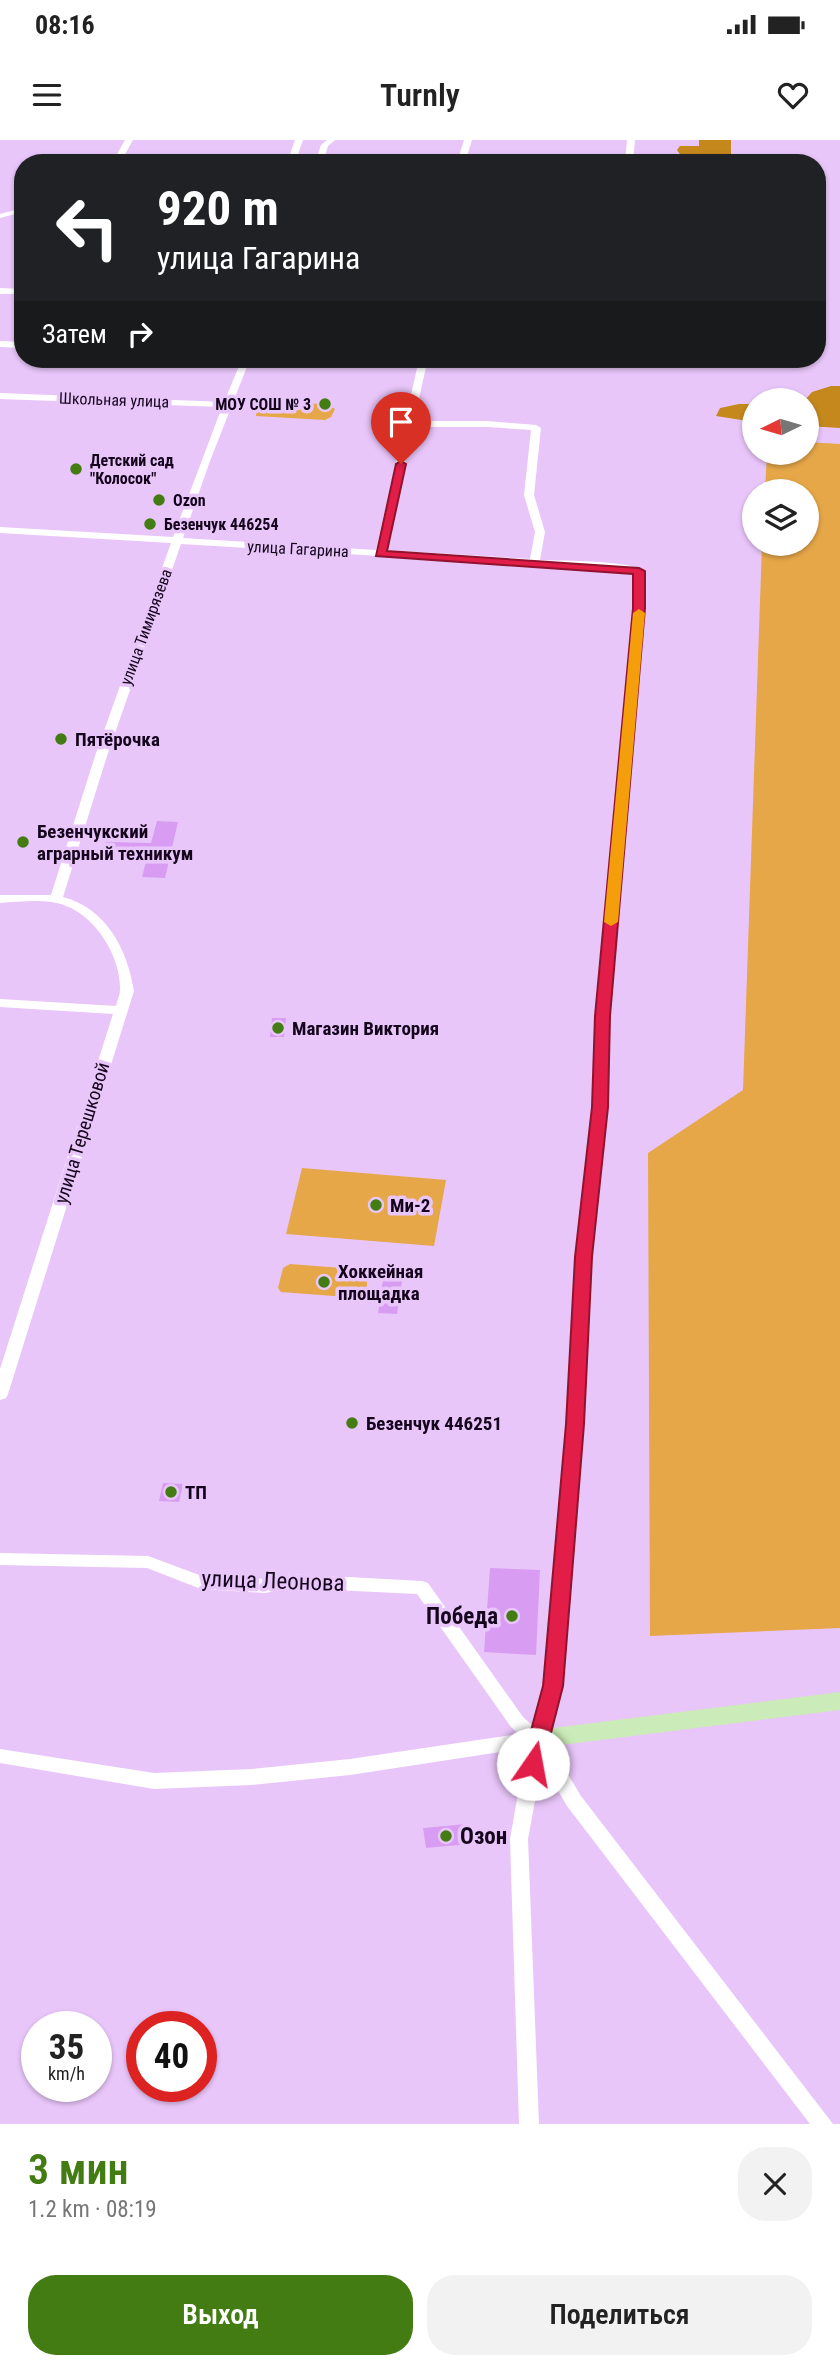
<!DOCTYPE html>
<html lang="ru">
<meta charset="utf-8">
<style>
body{margin:0;font-family:"Roboto Condensed",sans-serif;background:#f2f2f2;color:#222;height:100vh;display:flex;flex-direction:column;font-size:26px;white-space:nowrap}
*{box-sizing:border-box;margin:0}
p{font-size:23px;color:#767676}
.icon{flex:none;width:38px;height:38px;fill:none;stroke:currentColor;stroke-width:2;stroke-linecap:round;stroke-linejoin:round}
.map{position:relative;height:1984px;overflow:hidden}
.drawer{display:flex;flex-direction:column;background:#fff;flex:1}
.drawer>*{flex:none}
.top-card{position:absolute;left:14px;top:14px;width:812px;height:214px;border-radius:28px;box-shadow:0 2px 5px #0004;background:#202124;color:#fff;overflow:hidden}
.needle{width:46px;rotate:265deg}
.fabs{position:absolute;left:742px;top:248px;display:grid;gap:14px}
.fabs a{display:grid;place-items:center;width:77px;height:77px;border-radius:50%;background:#fff;box-shadow:0 2px 5px #0004;font-size:35px}
.speed{position:absolute;left:21px;top:1871px;display:flex;gap:14px;font-size:35px;font-weight:700;text-align:center}
.speed>*{display:grid;place-content:center;width:91px;height:91px;border-radius:50%;background:#fff;box-shadow:0 2px 5px #0004;line-height:1}
.speed small{font-size:18px;font-weight:400}
.speed .limit{border:10px solid #d22;background:#fff;color:#111}
.pin{position:absolute;display:grid;place-items:center;width:60px;height:60px;color:#fff;margin:-72px -30px;border-radius:50% 50% 50% 0;rotate:-45deg;box-shadow:0 0 7px #0007}
.pin .icon{rotate:45deg}
.me{position:absolute;width:77px;margin:-38px;rotate:12deg;stroke-linejoin:round;filter:drop-shadow(0 0 5px #0008)}
.turn{display:flex;align-items:center;gap:24px;height:147px;padding:0 28px;font-size:32px}
.turn .icon{width:91px;height:91px;stroke-width:2.5}
.turn b{display:block;font-size:49px;line-height:60px}
.then{display:flex;align-items:center;height:66px;padding:0 28px;background:#0003;gap:14px;font-size:26px}
.round{display:grid;place-items:center;flex:none;width:74px;height:74px;border-radius:28px;background:#f2f2f2}
.headline{display:flex;align-items:center;justify-content:space-between;height:119px;padding:0 28px}
h1{font-size:42px;font-weight:600;line-height:52px;color:#437c13}
.cta{display:flex;gap:14px;margin-top:auto;padding:14px 28px}
.cta a{flex:1;height:80px;border-radius:28px;background:#437c13;color:#fff;font-size:28px;font-weight:600;line-height:80px;text-align:center}
.cta a+a{background:#f2f2f2;color:#222}
.status{display:flex;justify-content:space-between;align-items:center;height:49px;padding:0 35px;background:#fff;direction:ltr}
.status svg{height:19px;fill:currentColor}
header{display:flex;justify-content:space-between;align-items:center;height:91px;padding:0 28px;background:#fff;font-size:32px;font-weight:600}
.map>svg:first-child{display:block}
</style>
<div class="status"><b>08:16</b><svg viewBox="0 0 49 12"><path d="M0 12V9h3v3zM5 12V6h3v6zM10 12V3h3v9zM15 12V0h3v12zM26 1h20v11H26zM47 4h2v5h-2z"/></svg></div>
<header><svg class="icon" aria-label="menu" viewBox="0 0 24 24"><path d="M4 6h16M4 12h16M4 18h16"/></svg>Turnly<svg class="icon" aria-label="heart" viewBox="0 0 24 24"><path d="M12 20l-8-8c-3-5 5-10 8-4 3-6 11-1 8 4z"/></svg></header>
<div class="map">
<svg width="840" height="1984" viewBox="0 0 840 1984">
<rect width="100%" height="100%" fill="#e9c6fa"/>
<g fill="#e6a748">
<path d="M264,262l62,2 9,5 -4,8 -6,3 -69,-4 1,-10z"/>
<path d="M807,302l33,2v1184l-190,8 -2,-483 95,-63 19,-546h45v-52h-42l2,-39h40z"/>
<path d="M302,1028l144,12 -12,66 -148,-12z"/>
<path d="M290,1124l78,6 -2,26 -6,2 -79,-6 -3,-4 5,-20z"/>
</g>
<g fill="#c5881c">
<path d="M699,0h32v23h-45l-9,-13 3,-4h19z"/>
<path d="M831,246h9v42l-33,-2v-25h-3l8,-9z"/>
<path d="M739,264h15v18l-38,-6 4,-8z"/>
</g>
<g fill="#d89df2">
<path d="M157,681l21,1 -13,56 -23,-1 6,-23 -45,-1 3,-11 45,1z"/>
<path d="M272,878h14l-2,19h-14z"/>
<path d="M384,1134l19,1 -6,39 -19,-1z"/>
<path d="M163,1343l20,1 -4,18 -20,-1z"/>
<path d="M490,1428l50,2 -4,85 -52,-3z"/>
<path d="M467,1684l3,20 -44,4 -3,-20z"/>
</g>
<g fill="none" stroke-linecap="round" stroke-linejoin="round">
<g fill="#fff" fill-rule="evenodd">
<path d="M125,0h8l-13,23h-8z"/>
<path d="M295,0h8l-8,23h-8z"/>
<path d="M327,0h8l-7,6 -5,17h-8l6,-18z"/>
<path d="M464,0h8l-7,23h-8z"/>
<path d="M627,0h8l-2,23h-8z"/>
<path d="M23,68v4l-23,6v-4z"/>
<path d="M0,148l23,1v5h-23z"/>
<path d="M0,201l23,1v6l-23,-1z"/>
<path d="M242,219h8l-40,102 -27,77 193,12 41,-182 -9,-9h9l9,8 -12,54h73l49,4 5,3 -7,67 11,37 -5,28c23,1 88,0 104,11v37l-34,408 -3,91 -17,150 -7,167 -21,262 -16,52 35,58 252,328h-23l-243,-318 -25,-43 -14,76 11,285h-20l-9,-285 16,-91 -176,27 -98,10 -98,4 -154,-26v-14l154,24 98,-4 98,-10 169,-25 -8,-7 -94,-133 -125,-6 -27,5 -64,-4 -54,-21 -147,-3v-12l148,3 54,20 63,3 27,-5 130,7 6,2 95,134 9,8 12,-39 23,-262 9,-167 17,-150 3,-91 38,-408v-35l-22,-3 -431,-26 -74,212 -44,141c44,12 64,52 71,94l-126,403 -2,4 -6,2v-31l113,-355 -113,-7v-8l116,7c1,-5 4,-11 4,-16 1,-33 -24,-73 -54,-84 -20,-8 -45,-4 -66,-3v-8h51l44,-139 76,-213 -171,-10v-6l173,10 49,-130 -222,-8v-6l224,9zM413,287h74l44,3 -7,65 11,37 -5,27 -144,-9z"/>
</g>
<path fill="#cbebb8" fill-rule="evenodd" d="M840,1552v18l-303,38 -8,-3 -3,-6 3,-6 8,-3z"/>
</g>
<path fill="#e11d48" stroke="#92132f" stroke-width="2" d="M401,321l5,3 -19,87 252,17 6,3v37l-35,408 -2,91 -16,150 -8,167 -21,262 -20,78 -3,6 -7,2 -8,-2 -3,-6 21,-78 23,-262 9,-167 17,-150 3,-91 38,-408v-34l-257,-18 20,-92z"/>
<path fill="#f59e0b" d="M639,469l6,4 -27,309 -7,4 -7,-4 29,-309z"/>
<g fill="#437c13" stroke="#e9c6fa" stroke-width="2.5">
<circle cx="325" cy="264" r="7"/>
<circle cx="76" cy="329" r="7"/>
<circle cx="159" cy="360" r="7"/>
<circle cx="150" cy="384" r="7"/>
<circle cx="61" cy="599" r="7"/>
<circle cx="23" cy="702" r="7"/>
<circle cx="278" cy="888" r="7"/>
<circle cx="376" cy="1065" r="7"/>
<circle cx="324" cy="1142" r="7"/>
<circle cx="352" cy="1283" r="7"/>
<circle cx="171" cy="1352" r="7"/>
<circle cx="512" cy="1476" r="7"/>
<circle cx="446" cy="1696" r="7"/>
</g>
<g text-anchor="middle" dominant-baseline="central" stroke-width="7" stroke-linejoin="round" paint-order="stroke">
<g font-size="16" fill="#15051c" stroke="#e9c6fa">
<text transform="translate(114 260) rotate(2)">Школьная улица</text>
<text transform="translate(298 409) rotate(3)">улица Гагарина</text>
<text transform="translate(146 487) rotate(-70)">улица Тимирязева</text>
</g>
<g font-size="16" font-weight="bold" fill="#15051c" stroke="#e9c6fa" text-anchor="start">
<text x="311" y="264" text-anchor="end">МОУ СОШ № 3</text>
<text x="90" y="320">Детский сад<tspan x="90" dy="18">"Колосок"</tspan></text>
<text x="173" y="360">Ozon</text>
<text x="164" y="384">Безенчук 446254</text>
</g>
<g font-size="19" font-weight="bold" fill="#15051c" stroke="#e9c6fa" text-anchor="start">
<text x="75" y="599">Пятёрочка</text>
<text x="37" y="691">Безенчукский<tspan x="37" dy="22">аграрный техникум</tspan></text>
<text x="292" y="888">Магазин Виктория</text>
<text x="390" y="1065">Ми-2</text>
<text x="338" y="1131">Хоккейная<tspan x="338" dy="22">площадка</tspan></text>
<text x="366" y="1283">Безенчук 446251</text>
<text x="185" y="1352">ТП</text>
</g>
<g font-size="19" fill="#15051c" stroke="#e9c6fa">
<text transform="translate(82 993) rotate(-73)">улица Терешковой</text>
</g>
<g font-size="23" fill="#15051c" stroke="#e9c6fa">
<text transform="translate(273 1441) rotate(2)">улица Леонова</text>
</g>
<g font-size="23" font-weight="bold" fill="#15051c" stroke="#e9c6fa" text-anchor="end">
<text x="498" y="1476">Победа</text>
<text x="460" y="1696" text-anchor="start">Озон</text>
</g>
</g>
</svg>
<div class="fabs">
<a><svg class="needle" viewBox="-14 -14 28 28"><path d="M0-13l5 13h-10z" fill="#e53935"/><path d="M0 13l5-13h-10z" fill="#767676"/></svg></a>
<a><svg class="icon" aria-label="layers" viewBox="0 0 24 24"><path d="M12 4l9 5-9 5-9-5zM3 14l9 5 9-5"/></svg></a>
</div>
<div class="speed"><div>35<small>km/h</small></div><div class="limit">40</div></div>
<div class="pin" style="left:401px;top:324px;background:#d93025"><svg class="icon" aria-label="arrive" viewBox="0 0 24 24"><path d="M6 21V4h12l-3 4 3 4H6"/></svg></div>
<svg class="me" style="left:533px;top:1624px" viewBox="-20 -20 40 40"><circle r="19" fill="#fff"/><path d="M0-13L10 11 0 6-10 11z" fill="#e11d48"/></svg>
<div class="top-card">
<div class="turn"><svg class="icon" aria-label="left" viewBox="0 0 24 24"><path d="M17 20v-9H6M10 6l-5 5 5 5"/></svg><div><b>920 m</b>улица Гагарина</div></div>
<div class="then">Затем<svg class="icon" aria-label="right" viewBox="0 0 24 24"><path d="M7 20v-9h11M14 6l5 5-5 5"/></svg></div>
</div>
</div>
<section class="drawer">
<div class="headline"><div><h1>3 мин</h1><p>1.2 km · 08:19</p></div><a class="round"><svg class="icon" aria-label="close" viewBox="0 0 24 24"><path d="M6 6l12 12M18 6L6 18"/></svg></a></div>
<div class="cta"><a>Выход</a><a>Поделиться</a></div>
</section>
